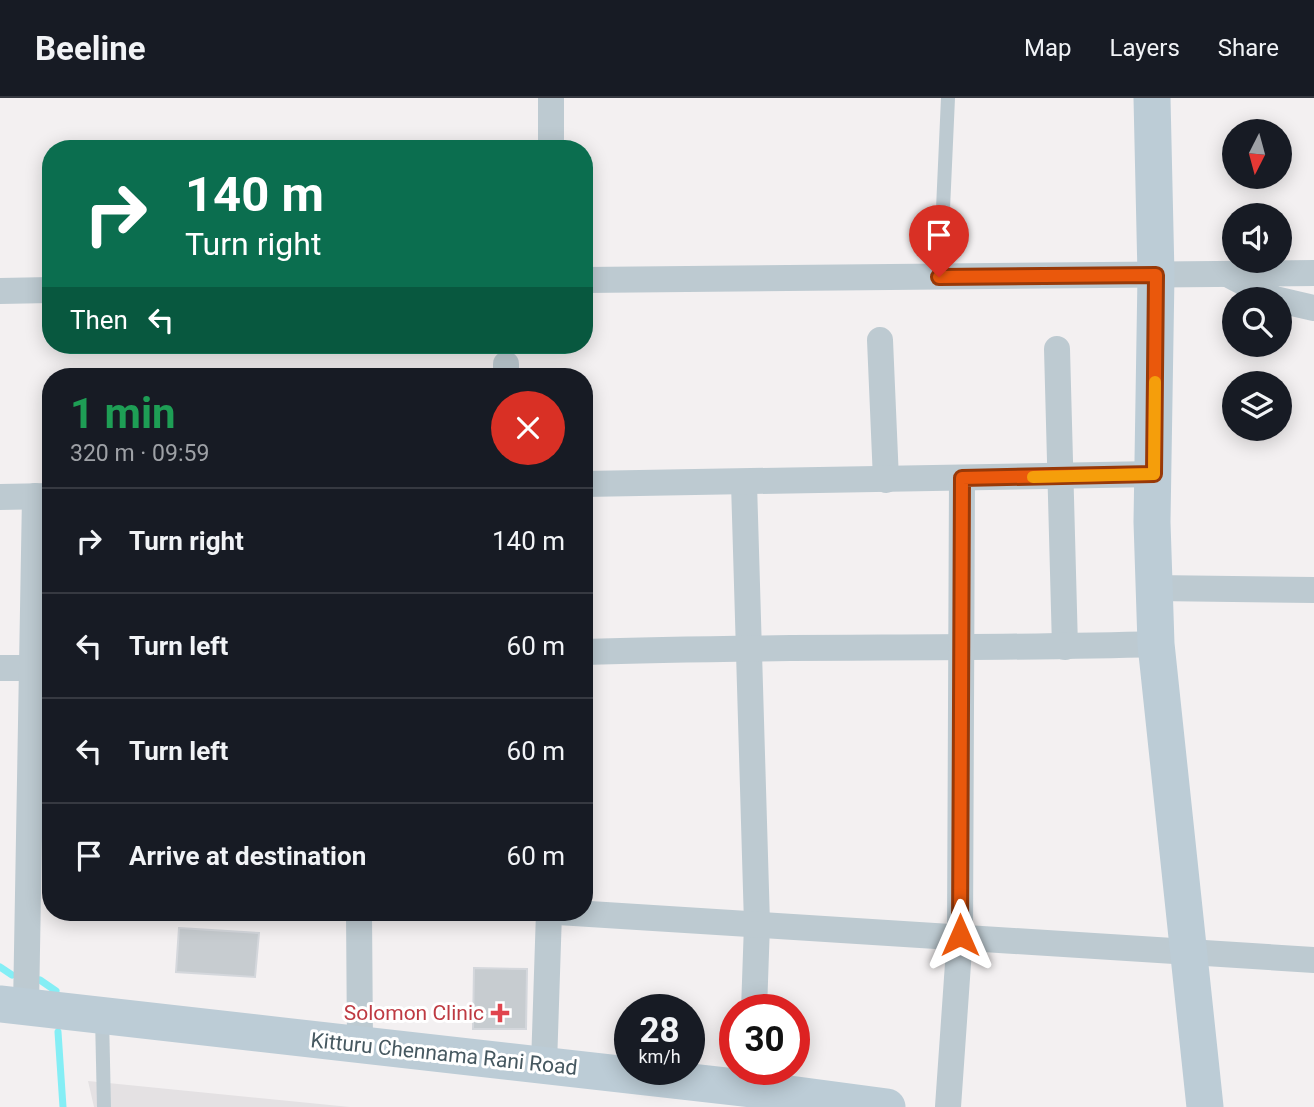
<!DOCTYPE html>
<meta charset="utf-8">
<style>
body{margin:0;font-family:Roboto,sans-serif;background:#20242c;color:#f1f3f6;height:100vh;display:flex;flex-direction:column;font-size:26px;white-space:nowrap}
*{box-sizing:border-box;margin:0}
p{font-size:23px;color:#9ea1a6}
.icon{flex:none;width:38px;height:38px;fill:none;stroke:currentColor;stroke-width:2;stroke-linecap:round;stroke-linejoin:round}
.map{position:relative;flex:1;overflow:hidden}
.drawer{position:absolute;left:42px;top:270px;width:551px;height:553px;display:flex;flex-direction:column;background:#171b24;border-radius:28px;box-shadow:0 4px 18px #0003}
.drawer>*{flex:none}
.banner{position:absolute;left:42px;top:42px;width:551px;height:214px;border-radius:28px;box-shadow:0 4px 18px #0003;background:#0b6e4f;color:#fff;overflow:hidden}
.needle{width:46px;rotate:186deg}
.buttons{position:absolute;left:1222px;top:21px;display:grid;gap:14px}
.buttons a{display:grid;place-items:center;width:70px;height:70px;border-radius:50%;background:#171b24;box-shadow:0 4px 18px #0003;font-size:35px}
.speed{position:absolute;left:614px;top:896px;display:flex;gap:14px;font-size:35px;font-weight:700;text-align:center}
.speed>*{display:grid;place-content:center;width:91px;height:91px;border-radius:50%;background:#171b24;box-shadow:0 4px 18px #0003;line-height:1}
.speed small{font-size:18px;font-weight:400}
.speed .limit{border:10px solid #d22;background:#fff;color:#111}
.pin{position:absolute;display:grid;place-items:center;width:60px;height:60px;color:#fff;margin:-72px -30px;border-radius:50% 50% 50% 0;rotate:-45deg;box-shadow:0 0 7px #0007}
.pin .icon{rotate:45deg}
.me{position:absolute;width:77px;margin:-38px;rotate:0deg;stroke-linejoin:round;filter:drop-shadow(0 0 5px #0008)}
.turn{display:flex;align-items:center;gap:24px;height:147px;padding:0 28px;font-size:32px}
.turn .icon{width:91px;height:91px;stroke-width:2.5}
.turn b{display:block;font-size:49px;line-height:60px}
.then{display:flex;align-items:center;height:66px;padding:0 28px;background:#0003;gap:14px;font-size:26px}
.round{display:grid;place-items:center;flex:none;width:74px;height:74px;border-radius:37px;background:#20242c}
.overview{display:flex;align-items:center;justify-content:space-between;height:119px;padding:0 28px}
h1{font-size:42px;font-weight:700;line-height:52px;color:#1e9e55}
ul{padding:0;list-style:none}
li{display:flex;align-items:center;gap:21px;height:105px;padding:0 28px;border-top:2px solid #363941}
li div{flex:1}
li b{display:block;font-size:26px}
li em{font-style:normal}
header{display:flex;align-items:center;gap:42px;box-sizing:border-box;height:98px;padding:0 35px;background:#171b24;border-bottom:2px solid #363941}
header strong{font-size:33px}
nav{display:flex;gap:38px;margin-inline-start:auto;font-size:24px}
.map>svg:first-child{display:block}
</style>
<header>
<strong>Beeline</strong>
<nav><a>Map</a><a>Layers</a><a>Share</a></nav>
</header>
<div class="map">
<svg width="1314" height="1009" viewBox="0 0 1314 1009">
<rect width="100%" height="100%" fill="#f3f0f1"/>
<path fill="#e4e1e3" d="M88,983l262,26h-256z"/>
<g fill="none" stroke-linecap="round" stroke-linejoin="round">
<g stroke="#84eef5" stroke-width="7">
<path d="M0,869l12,8"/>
<path d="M40,882l16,11"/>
<path d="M58,934l5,75"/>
</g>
</g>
<g fill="#c7ccd0" stroke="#d4d7dc" stroke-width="2">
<path d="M179,830l80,5 -4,44 -79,-5z"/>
<path d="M474,870l53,1 -1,60h-53z"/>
</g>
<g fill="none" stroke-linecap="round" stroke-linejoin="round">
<g stroke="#bdcad1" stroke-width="14">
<path d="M943,111l5,-111"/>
<path d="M102,919l2,90"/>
</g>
<g stroke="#bdcad1" stroke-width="26">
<path d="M551,51v-51"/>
<path d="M1231,178l44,23"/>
<path d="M584,182l730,-7"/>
<path d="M0,193l51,-1"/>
<path d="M1279,202l35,8"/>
<path d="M880,242l6,140"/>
<path d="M1057,251l8,298"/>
<path d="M506,266v12"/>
<path d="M744,385l13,441 -3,86"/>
<path d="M584,386l570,-10"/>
<path d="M0,399l51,-1"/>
<path d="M1154,490l160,2"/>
<path d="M584,554c191,-7 382,-2 572,-8"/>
<path d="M0,570h32"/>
<path d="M359,814l1,132"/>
<path d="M558,814l756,48"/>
<path d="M26,909l9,-511"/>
<path d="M544,967l5,-153"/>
<path d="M948,1009l12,-172 2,-457"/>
</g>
<g stroke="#bcccd6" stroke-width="37">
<path d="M1152,0l4,177 -4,247 4,122 49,463"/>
<path d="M0,906l752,85 135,18"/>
</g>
</g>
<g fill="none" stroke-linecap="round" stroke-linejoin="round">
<defs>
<path id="route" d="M939,179l217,-2 -2,199 -192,4 -2,457"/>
</defs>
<use href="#route" stroke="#983908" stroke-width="18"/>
<use href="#route" stroke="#ea580c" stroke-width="12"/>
<path stroke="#f59e0b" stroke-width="12" d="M1033,379l121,-3 1,-92"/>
</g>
<path fill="#e0444e" stroke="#fff" stroke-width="2.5" d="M496.5 904.5h7v7h7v7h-7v7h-7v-7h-7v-7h7z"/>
<g text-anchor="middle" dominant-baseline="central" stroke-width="6" stroke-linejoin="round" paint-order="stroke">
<g font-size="21" fill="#be3a42" stroke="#fff" text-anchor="end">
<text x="484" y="915">Solomon Clinic</text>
</g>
<g font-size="21" fill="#465860" stroke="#fff">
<text transform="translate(444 956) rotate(6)">Kitturu Chennama Rani Road</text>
</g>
</g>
</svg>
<div class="buttons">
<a><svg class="needle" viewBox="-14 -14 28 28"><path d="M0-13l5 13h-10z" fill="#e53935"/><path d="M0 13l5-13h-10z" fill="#9ea1a6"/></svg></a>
<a><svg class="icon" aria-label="sound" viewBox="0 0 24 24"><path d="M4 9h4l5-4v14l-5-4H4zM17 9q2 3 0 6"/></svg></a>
<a><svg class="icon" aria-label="search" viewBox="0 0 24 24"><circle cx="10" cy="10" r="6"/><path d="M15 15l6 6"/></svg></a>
<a><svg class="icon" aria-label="layers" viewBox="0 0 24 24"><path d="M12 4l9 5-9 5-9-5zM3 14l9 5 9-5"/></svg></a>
</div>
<div class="speed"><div>28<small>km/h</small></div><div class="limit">30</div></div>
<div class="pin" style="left:939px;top:179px;background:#d93025"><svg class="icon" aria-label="arrive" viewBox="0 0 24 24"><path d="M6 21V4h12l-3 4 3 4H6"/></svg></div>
<svg class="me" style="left:960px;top:837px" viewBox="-20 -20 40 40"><path d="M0-17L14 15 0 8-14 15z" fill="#ea580c" stroke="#fff" stroke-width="4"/></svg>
<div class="banner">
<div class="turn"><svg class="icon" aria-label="right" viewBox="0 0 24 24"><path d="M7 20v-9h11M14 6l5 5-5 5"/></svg><div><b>140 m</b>Turn right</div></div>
<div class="then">Then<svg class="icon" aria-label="left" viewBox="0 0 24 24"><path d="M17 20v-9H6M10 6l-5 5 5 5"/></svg></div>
</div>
<section class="drawer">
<div class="overview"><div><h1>1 min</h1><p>320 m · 09:59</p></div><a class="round" style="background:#d93025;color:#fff"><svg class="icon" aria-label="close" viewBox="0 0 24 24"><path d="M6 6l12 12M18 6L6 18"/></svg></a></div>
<ul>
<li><svg class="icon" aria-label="right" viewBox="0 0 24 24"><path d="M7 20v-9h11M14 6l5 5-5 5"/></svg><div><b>Turn right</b></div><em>140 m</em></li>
<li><svg class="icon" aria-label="left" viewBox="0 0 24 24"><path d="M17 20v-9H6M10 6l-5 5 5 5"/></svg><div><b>Turn left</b></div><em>60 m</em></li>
<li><svg class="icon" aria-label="left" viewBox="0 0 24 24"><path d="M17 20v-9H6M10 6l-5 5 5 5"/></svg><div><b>Turn left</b></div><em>60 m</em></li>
<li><svg class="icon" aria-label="arrive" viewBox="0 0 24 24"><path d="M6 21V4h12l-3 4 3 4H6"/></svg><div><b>Arrive at destination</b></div><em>60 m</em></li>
</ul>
</section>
</div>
